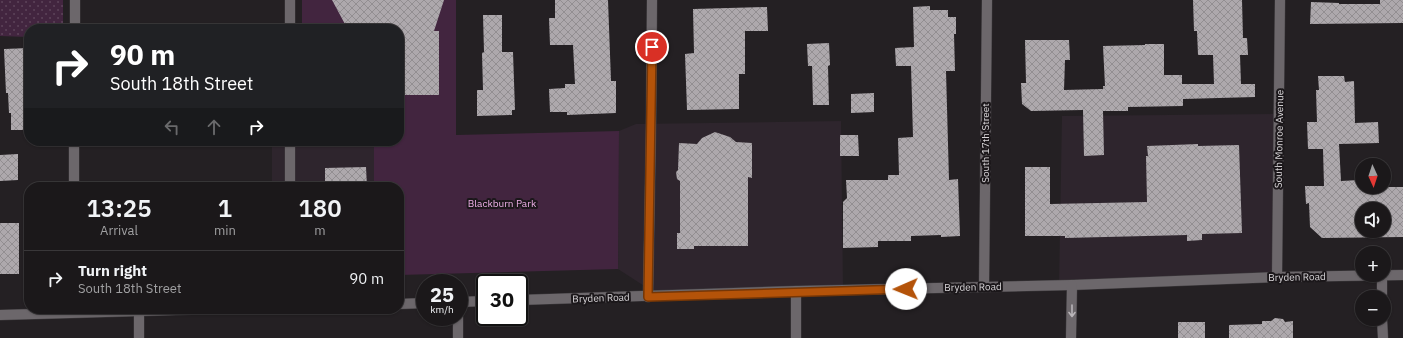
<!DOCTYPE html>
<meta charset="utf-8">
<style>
body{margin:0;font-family:"IBM Plex Sans",sans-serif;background:#242123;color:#f1f3f6;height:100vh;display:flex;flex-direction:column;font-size:15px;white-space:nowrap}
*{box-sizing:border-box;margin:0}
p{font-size:13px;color:#a0a0a2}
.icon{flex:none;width:22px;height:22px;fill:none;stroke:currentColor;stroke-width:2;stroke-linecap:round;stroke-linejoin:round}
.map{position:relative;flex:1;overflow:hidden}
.sheet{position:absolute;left:24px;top:182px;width:380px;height:132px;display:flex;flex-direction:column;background:#1b181a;border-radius:16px;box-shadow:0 1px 3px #0004,0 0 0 1px #393739}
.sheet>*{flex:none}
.top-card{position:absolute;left:24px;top:24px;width:380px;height:122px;border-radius:16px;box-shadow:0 1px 3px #0004,0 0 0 1px #393739;background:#202124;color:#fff;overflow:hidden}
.needle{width:26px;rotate:177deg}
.tools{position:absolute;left:1355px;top:158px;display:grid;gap:8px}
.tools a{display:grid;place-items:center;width:36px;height:36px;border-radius:50%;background:#1b181a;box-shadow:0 1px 3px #0004,0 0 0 1px #393739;font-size:20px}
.speed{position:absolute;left:416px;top:274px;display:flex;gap:8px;font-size:20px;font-weight:700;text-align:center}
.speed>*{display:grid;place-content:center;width:52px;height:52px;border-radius:50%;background:#1b181a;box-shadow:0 1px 3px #0004,0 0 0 1px #393739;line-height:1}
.speed small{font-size:10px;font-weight:400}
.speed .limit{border:2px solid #111;border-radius:6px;background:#fff;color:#111}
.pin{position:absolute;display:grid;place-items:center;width:34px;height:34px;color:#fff;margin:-17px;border:2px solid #fff;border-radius:50%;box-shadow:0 1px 4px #0007}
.me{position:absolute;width:44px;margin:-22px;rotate:269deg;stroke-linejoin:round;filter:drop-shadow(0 0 3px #0008)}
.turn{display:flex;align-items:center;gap:14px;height:84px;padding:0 20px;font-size:18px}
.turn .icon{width:52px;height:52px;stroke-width:2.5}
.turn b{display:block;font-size:28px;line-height:34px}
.lanes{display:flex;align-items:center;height:38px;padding:0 20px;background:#0003;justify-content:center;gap:20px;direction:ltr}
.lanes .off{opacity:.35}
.eta{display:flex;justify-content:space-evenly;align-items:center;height:68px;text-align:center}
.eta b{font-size:24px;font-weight:600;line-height:28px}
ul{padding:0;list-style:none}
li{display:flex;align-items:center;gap:12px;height:56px;padding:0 20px;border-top:1px solid #393739}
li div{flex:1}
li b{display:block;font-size:15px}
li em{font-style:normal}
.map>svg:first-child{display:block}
</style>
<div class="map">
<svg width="1403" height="338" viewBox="0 0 1403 338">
<defs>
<pattern id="grass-dots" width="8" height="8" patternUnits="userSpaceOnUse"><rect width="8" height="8" fill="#42253f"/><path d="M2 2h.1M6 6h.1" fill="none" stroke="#5d445a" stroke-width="1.8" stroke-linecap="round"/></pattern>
<pattern id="building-cross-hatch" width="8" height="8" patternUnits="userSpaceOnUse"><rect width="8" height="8" fill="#ada8ac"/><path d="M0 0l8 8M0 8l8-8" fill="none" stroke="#928e91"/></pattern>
</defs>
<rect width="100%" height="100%" fill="#242023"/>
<g fill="#2e252d">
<path d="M1280,114l-1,167 -220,6 3,-171z"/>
<path d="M841,121l2,168 -191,2 -34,-22 1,-138 17,-7z"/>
<path d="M285,141h89v46h-102v-45z"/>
</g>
<path fill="url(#grass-dots)" d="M0,0h63v29h-34v8l-29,-1z"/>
<path fill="#42253f" d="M302,0h154v135l163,-4 -1,138 -219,6v-88h-25v-46h25v-112h-97z"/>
<g fill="url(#building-cross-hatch)" fill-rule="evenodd">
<path d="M332,0h112l-10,31h5v64h-40v-66h-49l-4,-3z"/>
<path d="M555,0h53l3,81h5v32l-49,2v-3h-17l-1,-23 16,-1v-4h10l-2,-39h-23l-1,-27h6z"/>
<path d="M1193,0h49l1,38h4l1,17h-8l1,29h14v13l-72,2v7l-55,1v4h-25l1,44 -20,1 -1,-46 -52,1 -9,-7 -1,-21h5l-1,-43h44l1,20h-5l-1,30 39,-1v-3h2l-2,-40 42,-1v-1h19v31h18v9h32l-1,-29h-15l-1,-24h-3z"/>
<path d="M1380,0h23v23l-93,1 1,-22 28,1v1h41z"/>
<path d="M930,6v4h18v7h8v17h-2l1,37h-9l3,109 9,-1 2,57 -19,1v-2l-30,1v5h-33v6l-35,1v-46l4,-4 -1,-18h42v-5h11l-1,-37 15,-1 -2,-71h-15l-1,-18 19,-1 -1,-40z"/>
<path d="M767,7l1,24h-23v43h-6v35l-52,1 -2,-56 9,-1 -1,-44z"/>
<path d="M483,15h19v37h11l2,58h-3v5l-35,1v-26h6l-1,-37 2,-1z"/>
<path d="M829,43l1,22 -2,1 1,39h-16l-1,-39h-4l-1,-22z"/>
<path d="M29,48v82h-18v-17h-2l-1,-20h-2l-2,-44z"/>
<path d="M1318,76h26l1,6 9,-1 1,42 23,-1 1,21 -40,1 2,37 18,-1v7h44v50l-81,1 -12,-11 -1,-24 -3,1 -1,-18h19l-1,-37h-15l-1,-27h10l-1,-32h3zM1362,209h22v22h-22z"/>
<path d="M874,93v19l-23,1v-19z"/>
<path d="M715,132l15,5 6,5 16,1v35l-4,-1v69h-54v3h-17v-16h3v-52l-3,-2 -1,-7 2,-2 1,-27 18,1 5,-6z"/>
<path d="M840,135h18l1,21h-19z"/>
<path d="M1198,144v2l41,-1 3,88 -40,1v6l-15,1v-6l-122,3v-2h-40v-69h25v37l97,-2 -1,-46h2l-1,-10z"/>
<path d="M18,154v26l-18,1v-26z"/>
<path d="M366,167l1,20h-42v-19z"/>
<rect x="0" y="223" width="19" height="51"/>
<path d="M1275,318l8,1 2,3 8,-1v17h-64v-13l33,-1v-3h9z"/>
<rect x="1178" y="322" width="27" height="16"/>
</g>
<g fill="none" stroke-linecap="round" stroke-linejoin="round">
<defs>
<g id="minor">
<path d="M75,29v-29"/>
<path d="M290,29v-29"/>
<path d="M74,187v-46"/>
<path d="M290,187v-46"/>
<path d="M1382,276v21"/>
<path d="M1277,277l3,-277"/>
<path d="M984,287l3,-287"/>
<path d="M796,291v47"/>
<path d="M648,297l3,-172 1,-125"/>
<path d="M519,300l277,-9 276,-6 205,-8 126,-2"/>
<path d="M459,302l26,-1"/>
<path d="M399,304l26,-1"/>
<path d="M0,315l211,-6"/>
<path d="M1382,319l1,19"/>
<path d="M139,338v-27"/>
<path d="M458,338v-21"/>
<path d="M1071,338l1,-53"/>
</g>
</defs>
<use href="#minor" stroke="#3e3b3e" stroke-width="11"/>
<use href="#minor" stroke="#6c676b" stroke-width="10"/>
</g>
<defs><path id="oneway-shaft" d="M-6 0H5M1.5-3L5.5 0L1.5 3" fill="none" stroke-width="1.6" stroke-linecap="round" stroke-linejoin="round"/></defs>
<use stroke="#b9b5b9" href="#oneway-shaft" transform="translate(1072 311) rotate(90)"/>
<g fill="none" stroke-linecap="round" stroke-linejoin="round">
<defs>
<path id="route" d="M652,47l-4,250 258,-8"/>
</defs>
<use href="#route" stroke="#753606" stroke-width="10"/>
<use href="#route" stroke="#b45309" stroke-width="7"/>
</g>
<g text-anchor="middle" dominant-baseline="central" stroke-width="4" stroke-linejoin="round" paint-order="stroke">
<g font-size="10" fill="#dad7da" stroke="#1b171a">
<text transform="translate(1279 139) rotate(-89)">South Monroe Avenue</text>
<text transform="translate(985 143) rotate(-90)">South 17th Street</text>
<text transform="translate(1297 277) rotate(-1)">Bryden Road</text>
<text transform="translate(973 287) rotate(-1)">Bryden Road</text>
<text transform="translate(601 298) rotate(-2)">Bryden Road</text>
</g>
<g font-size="10" fill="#eeafe7" stroke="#1b171a">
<text x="502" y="203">Blackburn Park</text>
</g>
</g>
</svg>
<div class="tools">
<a><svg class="needle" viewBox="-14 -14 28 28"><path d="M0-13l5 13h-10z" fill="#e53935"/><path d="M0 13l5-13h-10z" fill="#a0a0a2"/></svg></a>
<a><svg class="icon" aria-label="sound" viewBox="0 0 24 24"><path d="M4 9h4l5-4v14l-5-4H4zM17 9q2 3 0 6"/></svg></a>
<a>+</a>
<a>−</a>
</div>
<div class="speed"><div>25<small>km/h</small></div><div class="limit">30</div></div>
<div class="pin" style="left:652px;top:47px;background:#d93025"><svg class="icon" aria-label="arrive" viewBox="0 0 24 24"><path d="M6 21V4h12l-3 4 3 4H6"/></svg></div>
<svg class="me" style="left:906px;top:289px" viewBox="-20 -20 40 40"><circle r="19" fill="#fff"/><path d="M0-13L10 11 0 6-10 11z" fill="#b45309"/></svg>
<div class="top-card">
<div class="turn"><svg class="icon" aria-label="right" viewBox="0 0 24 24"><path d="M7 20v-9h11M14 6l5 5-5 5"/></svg><div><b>90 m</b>South 18th Street</div></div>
<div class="lanes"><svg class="icon off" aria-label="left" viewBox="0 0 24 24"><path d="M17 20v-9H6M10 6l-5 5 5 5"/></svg><svg class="icon off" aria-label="ahead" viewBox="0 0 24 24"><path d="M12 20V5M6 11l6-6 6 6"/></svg><svg class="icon" aria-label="right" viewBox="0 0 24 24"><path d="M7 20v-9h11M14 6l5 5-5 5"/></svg></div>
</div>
<section class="sheet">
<div class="eta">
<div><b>13:25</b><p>Arrival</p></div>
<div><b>1</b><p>min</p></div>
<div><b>180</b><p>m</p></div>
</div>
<ul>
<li><svg class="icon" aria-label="right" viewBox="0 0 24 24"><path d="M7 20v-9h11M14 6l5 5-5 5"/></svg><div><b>Turn right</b><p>South 18th Street</p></div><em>90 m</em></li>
</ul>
</section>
</div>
